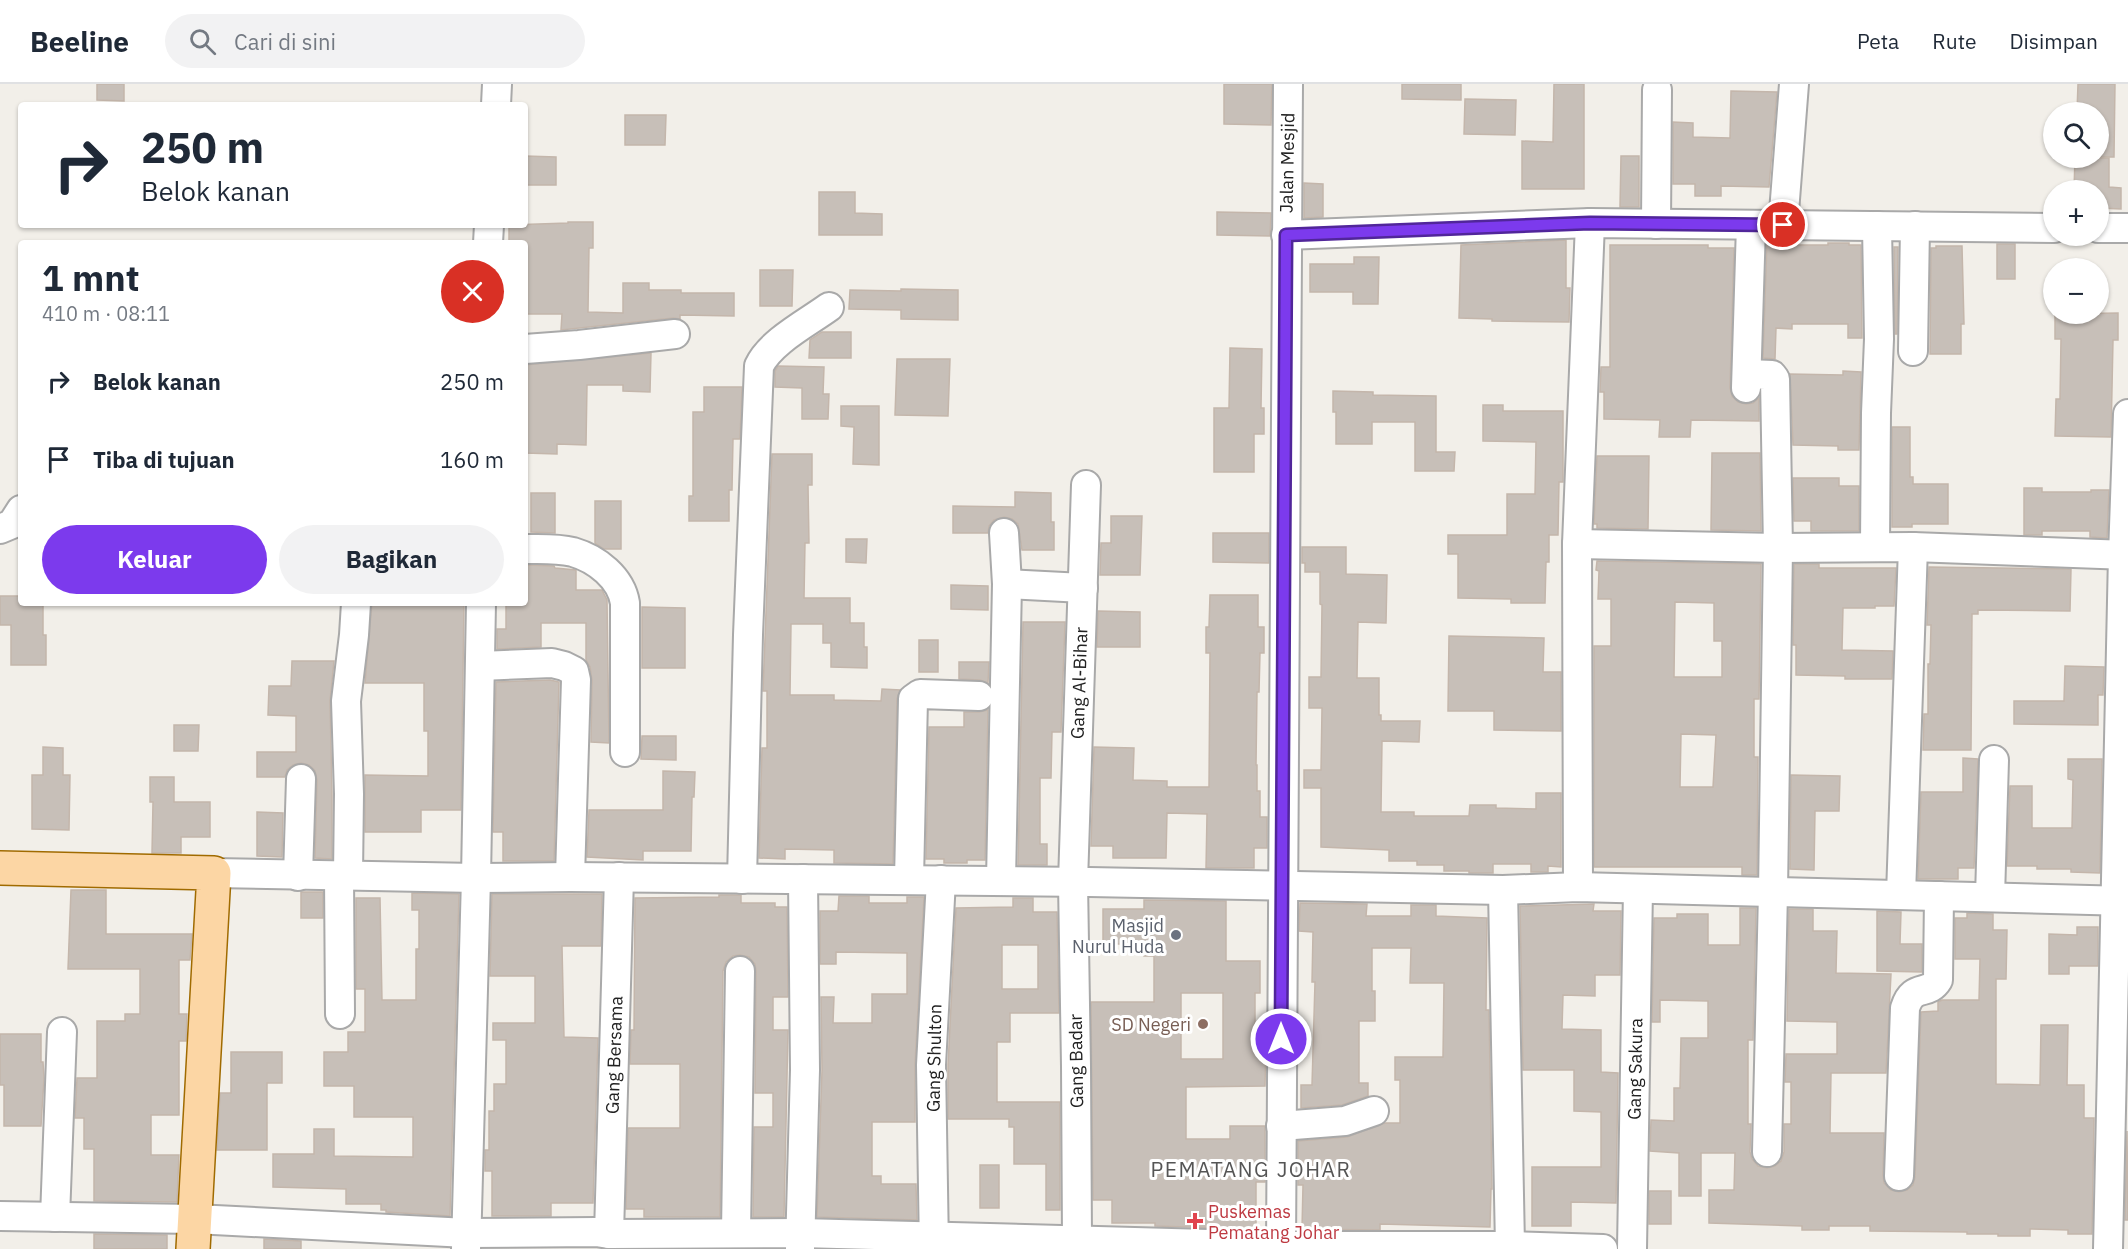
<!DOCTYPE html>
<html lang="id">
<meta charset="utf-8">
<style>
body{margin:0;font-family:"IBM Plex Sans",sans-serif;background:#f2f2f3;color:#1f2937;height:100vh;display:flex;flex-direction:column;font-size:22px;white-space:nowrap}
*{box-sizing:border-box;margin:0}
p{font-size:20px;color:#747a83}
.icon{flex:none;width:33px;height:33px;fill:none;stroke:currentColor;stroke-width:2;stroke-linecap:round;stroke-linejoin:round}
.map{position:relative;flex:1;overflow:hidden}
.drawer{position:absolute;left:18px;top:156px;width:510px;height:366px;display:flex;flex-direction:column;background:#fff;border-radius:6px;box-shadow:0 2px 4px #0004}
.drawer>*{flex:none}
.hud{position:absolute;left:18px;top:18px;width:510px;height:126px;border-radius:6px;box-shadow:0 2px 4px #0004;background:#fff;color:#1f2937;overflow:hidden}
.controls{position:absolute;left:2043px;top:18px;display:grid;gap:12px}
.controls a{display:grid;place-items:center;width:66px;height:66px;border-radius:50%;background:#fff;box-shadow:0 2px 4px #0004;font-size:30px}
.pin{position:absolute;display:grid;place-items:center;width:51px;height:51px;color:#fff;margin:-26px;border:3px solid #fff;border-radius:50%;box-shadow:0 2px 6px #0007}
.me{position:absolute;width:66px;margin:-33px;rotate:0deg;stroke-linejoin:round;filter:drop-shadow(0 0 4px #0008)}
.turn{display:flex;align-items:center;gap:21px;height:126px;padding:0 24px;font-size:27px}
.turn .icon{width:78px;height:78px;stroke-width:2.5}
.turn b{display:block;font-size:42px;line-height:51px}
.round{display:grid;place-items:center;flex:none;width:63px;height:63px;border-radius:32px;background:#f2f2f3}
.head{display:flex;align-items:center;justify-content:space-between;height:102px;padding:0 24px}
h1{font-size:36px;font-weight:700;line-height:45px}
.button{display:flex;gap:12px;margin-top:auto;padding:12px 24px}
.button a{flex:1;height:69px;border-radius:36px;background:#7c3aed;color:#fff;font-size:24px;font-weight:700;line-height:69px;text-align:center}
.button a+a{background:#f2f2f3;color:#1f2937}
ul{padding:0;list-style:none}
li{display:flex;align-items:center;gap:18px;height:78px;padding:0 24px}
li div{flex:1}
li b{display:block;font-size:22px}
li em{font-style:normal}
header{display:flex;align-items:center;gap:36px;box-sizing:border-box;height:84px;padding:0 30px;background:#fff;border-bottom:2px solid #e0e1e3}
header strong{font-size:28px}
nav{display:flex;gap:33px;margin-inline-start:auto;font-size:21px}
.search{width:420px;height:54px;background:#f2f2f3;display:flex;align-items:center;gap:15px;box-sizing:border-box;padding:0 21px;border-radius:33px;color:#747a83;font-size:22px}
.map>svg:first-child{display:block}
</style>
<header>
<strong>Beeline</strong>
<div class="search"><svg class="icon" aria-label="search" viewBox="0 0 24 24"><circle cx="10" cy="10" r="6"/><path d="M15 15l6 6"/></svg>Cari di sini</div>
<nav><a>Peta</a><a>Rute</a><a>Disimpan</a></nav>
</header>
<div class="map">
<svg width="2128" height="1165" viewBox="0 0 2128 1165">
<rect width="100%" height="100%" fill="#f2efe9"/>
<g fill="#c7bfb8" stroke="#c4b6ab" stroke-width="1.5" fill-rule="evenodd">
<path d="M97,0h27v17l-27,-1z"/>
<path d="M1224,0h48l-1,41 -47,-1z"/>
<path d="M1402,0h59v16l-59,-1z"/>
<path d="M1554,0h30v105h-62v-48l31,1z"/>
<path d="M2078,0h37l-1,73h-16v-45h-21z"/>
<path d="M1731,7l46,1 -8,95 -48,-1v10h-26v-12h-22v-62l20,1v14l37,1z"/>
<path d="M1465,15l51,1 -1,35 -51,-1z"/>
<path d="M625,31h41l-1,30h-40z"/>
<path d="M525,72l31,1v28h-31z"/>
<path d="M1621,72h18v51h-19z"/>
<path d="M2075,74h34v29l12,1v21l-23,-1v-18h-24z"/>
<path d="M1304,99l19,1v33l-19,1z"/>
<path d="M819,108h36v21l27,1v21h-63z"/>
<path d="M1217,128l54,1 -1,23 -53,-1z"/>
<path d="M568,138h25v26h-4l-1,64 35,1v-30h26v7h32v3h53v23l-54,-1v4l-7,-1 -112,12 1,-16h-37v-71h-16v-18l59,-2z"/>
<path d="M1566,156v48h4l-1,34 -77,-1v-2l-33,-1 2,-73z"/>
<path d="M1767,157l22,1v3h39v-2h21v2h12l1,93h-14v-14h-56v5l-16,-1 -1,31 -12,-1z"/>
<rect x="1997" y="160" width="18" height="35"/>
<path d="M1610,161h98v3h26l-4,140 2,8 6,6 8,2 7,-1 6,-5v23l-68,-1 -1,17h-31l1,-17 -56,-1v-27h-4l1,-25h9z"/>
<path d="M1936,162h26l2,78h-3v30h-31l1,-106h5z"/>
<path d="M1894,163h4l-1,87h-2z"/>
<path d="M1354,173h25l-1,47h-25v-12h-43v-28h44z"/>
<path d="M760,186h33l-1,36h-32z"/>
<path d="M901,205l57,1v30l-57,-1v-9l-52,-1 1,-19 51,1z"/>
<path d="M2118,229v27h-5l-2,97 -56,-1 1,-37h4l1,-60h-6v-25z"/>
<path d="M822,248h29v26h-42l1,-18z"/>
<path d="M1230,264l32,1 -1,59h3v26h-10v38h-40v-64h15z"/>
<path d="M651,269l-1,39 -27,-1v-6h-36l-1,60 -29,-1v10l-32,-1v-88z"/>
<path d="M897,275h53l-2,57 -53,-1z"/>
<path d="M778,282l46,1 -1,27h6l-1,25h-26v-31l-27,-1v-16z"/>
<path d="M1843,287l18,1 -2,78h-21v-4l-45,-1 -3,-71 53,1z"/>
<path d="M704,303h38l-2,52h-7l-1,51h-3v31h-40v-25h4v-84h11z"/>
<path d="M1333,307l40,1v3l63,1v56h19l-1,19h-39v-49h-43v22h-36v-32h-3z"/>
<path d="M1483,321h20v6h60v71h-4l-1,53h-9v27h-3l-1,41h-34v-4l-53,-1v-44h-10v-19h59v-41h28l1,-52 -53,-1z"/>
<path d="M841,322h38v59l-26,-1 1,-37 -13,-1z"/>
<path d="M1892,343h18v50h3v7h35v40h-36v3h-20z"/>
<path d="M1712,369h48l1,78 -50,-1z"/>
<path d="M772,370h40v31h-4l1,58h-4l-1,55h46v25h14v24h3v21l-36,-1v-24h-8v-19h-32l-1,71h44v5l47,1 1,-12 18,1 -3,9 -4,165 -59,-1v-13l-49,-1v10l-26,-1 3,-110h5v-57h-4z"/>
<path d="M1597,372h52l-1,73 -51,-1v-4h-3z"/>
<path d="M1793,394h46v8h20v45h-48v-10h-17z"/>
<path d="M2024,404h18v4h49v-2h18l-2,48 -17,-1v-6h-48v4h-18z"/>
<path d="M1015,408l36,1v29h3v28h-32l-4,-26 -6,-5 -8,-2 -10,3 -5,6 -1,7h-35v-27l62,1z"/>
<path d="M531,409h24v40l-24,-1z"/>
<path d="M595,417h26v48h-17l-9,-6z"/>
<path d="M1111,432h31l-2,59h-40l1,-32h10z"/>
<path d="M1213,449h56v30l-56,-1z"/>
<path d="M846,455h21l-1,24 -20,-1z"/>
<path d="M1302,463h44v27l41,1 -1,48 -28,-1 -1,56h22v37h2v6h39l-1,21 -37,-1 -1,71h33v4h55l1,-11h26v3l40,1v-16h25v74l-13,-1v6h-17v-8h-38v9h-24v-2h-25v-6h-27v-4h-28v-11l-68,-3v-59h-17v-18h17l1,-62h-13v-31h12l1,-72 -2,-1v-32h-15v-9h-3z"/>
<path d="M1597,477l164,3 -2,135h-5v58h4l-1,118h-15v-8h-148v-221h17v-47h-13l1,-28 -3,-1zM1675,518l39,1v38h8v36h-48zM1681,650l35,1 -3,52h-33z"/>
<path d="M1794,480h25v4h77l-2,38h-19v2h-32l-1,42 51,1 -1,28h-47v-3l-49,-1v-30h-3z"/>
<path d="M525,481l29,1 1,2 21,2v20h26l5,10 2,143 -18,-1 1,-62 -2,-13 -4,-7v-37h-45v24l-44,2v-20h9v-26h19z"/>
<path d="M1929,483l142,2 -1,42 -92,-1v4h-6l-1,136h-48l1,-36h4v-50h2l1,-39h-4z"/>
<path d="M951,501l37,1v24l-37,-1z"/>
<path d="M1210,511h48v32h6v26h-4l-1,39h-2l-1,73h1v26h3v26h7v31h-13v20h-48l1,-54 -40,-1 -1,45h-53v-12h-22l3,-99 40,1 -1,32 34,1v6h42l1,-134h-4v-26h3z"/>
<path d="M0,512h21v7h22v32h3v30h-35v-40h-11z"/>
<path d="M372,519h92l-3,207h-40v22h-56v-57l63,1v-45h-4v-48h-59z"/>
<path d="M642,523l43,1v60h-43z"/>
<path d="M1098,527l42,1v35h-43z"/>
<path d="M1023,538h42l-4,110h-9l-1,46h-11v66h7v21h-29z"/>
<path d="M1449,552l95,2 -1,34h18v59l-67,-1v-19h-46z"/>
<rect x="919" y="556" width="19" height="32"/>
<path d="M292,577h42l-4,40 2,93v65l-17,-1 2,-78 -2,-9 -6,-6 -8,-2 -8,2 -6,5 -2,7h-28v-25h39v-36l-28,-1 1,-29h22z"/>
<path d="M959,578h30l-1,21 -8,-3 -21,-1z"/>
<path d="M2065,582l39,1 -1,28h-5v30l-84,-1v-23h50z"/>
<path d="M550,596l9,2 -5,179h-51v-29h-10l3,-150z"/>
<path d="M988,626l-3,150h-18v3h-23v-4h-18l3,-132h35v-15h15z"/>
<path d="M174,641h25l-1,26h-24z"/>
<path d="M642,652h34v24l-35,-1z"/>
<path d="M43,663l20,1v27h7l-1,55 -37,-1v-54h11z"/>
<path d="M1963,674l15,1 -4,109h-16v11h-40l3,-87h42z"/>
<path d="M2068,675h34l-2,114 -29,-1v-3h-34v-3h-30l3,-80h22v42h40l1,-48 -5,-1z"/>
<path d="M663,687l32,1 -1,25h-2l-1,54h-48v9l-56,-3 2,-47h74z"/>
<path d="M1791,691l49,1 -1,35h-24l-1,59 -24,-1z"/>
<path d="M150,693h24v25h36v35h-29v16h-29l1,-51h-3z"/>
<path d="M257,728l26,1 -1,44 -25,-1z"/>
<path d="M71,806h35v44h86l-2,26h-11v54h8l-1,27h-7v74h-28v40h28l-2,47 -83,-1v-52h-10v-31h-9l2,-40h20v-57h28v-7h15v-45h-72z"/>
<rect x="301" y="808" width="22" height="26"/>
<path d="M412,809l47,1 -9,322 -64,-4v-2h-5v-6h-35v-15l-73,-2v-33h41v-25h20v27l79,1v-40h-59v-31h-30v-34h24v-20h17v-43h-9v-91h24l2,102h34v-51h3v-39h-7z"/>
<path d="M492,810h110l-1,52h-39l2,91 34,1 -5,165h-42v13h-59v-45h-7v-21h4v-39h5v-27h12v-44h-13v-17h42v-47h-45z"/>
<path d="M719,811h22v8h34v4h12l1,90h-15v33h15l-4,187h-31l1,-90h19v-34h-18l1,-122 -1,-7 -6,-7 -9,-2 -7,1 -7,6 -3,9 -3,246h-76v-8h-18l2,-81h52v-64h-50l1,-34h3l1,-132 84,-1z"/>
<path d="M839,812h30v7h38v-6h17l-9,167v58h-43v54h9v8h35l1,36 -100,-3 5,-147 -1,-73h13l-1,26h39v-29h35v-41l-71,-1v12h-16v-53h18z"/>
<path d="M1013,814h20v14h24l2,101h-49v29h-13v60h63v108h-14v-46h-32v-37h-5v-8h-61v-54l8,-157 57,-1zM1002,861h36v44h-36z"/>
<path d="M1144,816l82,1v60h34v32h-5v55h11l-1,38 -79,1v52h44v-13h35v56h-9v47l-101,-3v-3h-43v-23h-19l-2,-198h63v-46h-10v-12h-41v-35h41zM1181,909h42v66h-42z"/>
<path d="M1300,819l67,1 -1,12h45v-11h25v11l51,2 -1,92h3l3,179h-1l-1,38 -110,-3v6l-78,-1 1,-44h-5v-44l49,-4 38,-14h15v-43h-5v-23h48l1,-74h-34l1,-35h-39v43h3v30h-16v62h9v13l-26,9 -41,3v-23h11l3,-103h-3l1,-50 -14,-1z"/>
<path d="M1594,820l-1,7h28l-1,64h-25v21l-32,-1 -1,34 39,1v42l17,1 -2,130 -45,-1v24h-39v-59h69v-55l-27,-1v-41h-51l-3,-164z"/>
<path d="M1740,824h16l-3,132h-5v84h3l-1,28 2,7 6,7 9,2 8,-2 6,-5 3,-9v-28h7v-42h-6l1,-28h51v-32l-50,-1 2,-112h24v22h24l-1,42 55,1 -5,99h-55l-1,60h54l-1,42 1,8 7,7 8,2 8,-2 6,-5 2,-8 6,-165 17,-1v-9l4,-2h37l1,-41h-25v-41h12v-5l26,1v16h14l-1,49h-10v105l44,1 1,-60h27l-1,60h17v33h10l-2,116h-24v-4l-38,-1v7h-32v-2h-31v-2l-97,-1v-5h-41v4h-27v-4l-93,-3v-33h25l1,-37h-34v43h-22v-43l-29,-2 1,-31 23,1v-33h6l1,-50h27v-37l-48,-1v22h-8l2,-104h23v-4h31v31h32z"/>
<path d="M1877,827l24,1 -1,32h22v28l-45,-1z"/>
<path d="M2077,843h21v39h-29v8h-20v-40l28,1z"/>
<path d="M0,950h41v28h2l1,16 -3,48h-37v-41h-4z"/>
<path d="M231,968h51v31h-15v67h-50l3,-57h11z"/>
<path d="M2127,1047l1,89h-3z"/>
<rect x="980" y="1081" width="19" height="43"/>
<rect x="1649" y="1107" width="22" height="33"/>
<path d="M94,1150l73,1v14h-73z"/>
<path d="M264,1155l37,2v8h-37z"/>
</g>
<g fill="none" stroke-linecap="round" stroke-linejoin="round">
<defs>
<g id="minor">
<path d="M496,21l1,-21"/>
<path d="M1656,140l1,-134"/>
<path d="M1783,141l11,-141"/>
<path d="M2098,144h30"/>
<path d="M1286,151l304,-12 464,5"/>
<path d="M488,159l1,-18"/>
<path d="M525,265l54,-4 96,-11"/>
<path d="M1913,267l2,-125"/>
<path d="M1747,290l25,1 3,4 3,169 -5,344 -6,260"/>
<path d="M1746,304l5,-163"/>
<path d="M0,445l12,-5 9,-14"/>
<path d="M1577,460l201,4 135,-1 215,8"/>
<path d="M1875,462l1,-133 3,-74 -2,-113"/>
<path d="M525,465c16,0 32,-1 48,3 24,7 48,26 52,51v149"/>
<path d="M1007,500l76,4"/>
<path d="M480,582l72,-3 12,3 10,5 2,9 -6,197"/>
<path d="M214,789l262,5 94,-1 519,5 414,8 75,-3 550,14"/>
<path d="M339,791l1,139"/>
<path d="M348,791l1,-81 -3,-93 8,-66 2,-32"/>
<path d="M298,792l3,-97"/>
<path d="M742,795l6,-244 11,-269c11,-24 48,-43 70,-59"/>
<path d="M909,796l4,-181 7,-5 59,2"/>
<path d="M1001,796l6,-296 -3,-51"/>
<path d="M1578,803l-1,-343 13,-321"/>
<path d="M1503,806l7,356"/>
<path d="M1901,811l12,-348"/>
<path d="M1990,813l4,-137"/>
<path d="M1281,1042l64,-5 29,-10"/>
<path d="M1899,1092l6,-168c8,-26 23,-11 33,-28l1,-84"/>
<path d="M0,1132l195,3 272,14 129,-1 13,2 192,-1 480,13h229l93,3"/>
<path d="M55,1133l7,-185"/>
<path d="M736,1148l4,-261"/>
<path d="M609,1150l10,-357"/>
<path d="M1077,1156l-1,-174 -3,-184 13,-397"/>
<path d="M466,1165l10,-371 5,-275"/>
<path d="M800,1165l5,-179 -2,-191"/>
<path d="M934,1165l-3,-184 10,-185"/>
<path d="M1281,1165l7,-1165"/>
<path d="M1632,1165l6,-360"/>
<path d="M2108,1165l15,-694 5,-141"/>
</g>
<path id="major" d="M0,784l214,5 -21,376"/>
</defs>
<use href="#minor" stroke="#a9a9a9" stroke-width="32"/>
<use href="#major" stroke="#a06b00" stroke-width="36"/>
<use href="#minor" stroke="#fff" stroke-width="28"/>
<use href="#major" stroke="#fcd6a4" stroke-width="33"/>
</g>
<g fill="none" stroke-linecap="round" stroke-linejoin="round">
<defs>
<path id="route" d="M1281,955l5,-804 304,-12 193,2"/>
</defs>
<use href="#route" stroke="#51269a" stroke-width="15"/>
<use href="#route" stroke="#7c3aed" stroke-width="10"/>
</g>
<circle fill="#6b7280" stroke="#fff" stroke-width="2" cx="1176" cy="851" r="6"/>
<circle fill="#8d6e63" stroke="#fff" stroke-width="2" cx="1203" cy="940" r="6"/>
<path fill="#e0444e" stroke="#fff" stroke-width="2" d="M1192 1128h6v6h6v6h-6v6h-6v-6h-6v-6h6z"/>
<g text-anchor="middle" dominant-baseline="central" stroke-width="6" stroke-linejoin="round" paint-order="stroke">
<g font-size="18" fill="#222" stroke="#fff">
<text transform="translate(1287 79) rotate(-89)">Jalan Mesjid</text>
<text transform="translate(1079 599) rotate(-88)">Gang Al-Bihar</text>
<text transform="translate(614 971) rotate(-88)">Gang Bersama</text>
<text transform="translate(934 974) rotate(-89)">Gang Shulton</text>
<text transform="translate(1076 977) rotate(-91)">Gang Badar</text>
<text transform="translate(1635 985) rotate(-89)">Gang Sakura</text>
</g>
<g font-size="18" fill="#5b616d" stroke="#fff" text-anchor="end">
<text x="1164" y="841">Masjid<tspan x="1164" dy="21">Nurul Huda</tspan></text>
</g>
<g font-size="18" fill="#785e54" stroke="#fff" text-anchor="end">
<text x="1191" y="940">SD Negeri</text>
</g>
<g font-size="18" fill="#be3a42" stroke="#fff" text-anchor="start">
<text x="1208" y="1127">Puskemas<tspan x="1208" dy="21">Pematang Johar</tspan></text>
</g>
<g font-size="21" letter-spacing="1.5" fill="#555" stroke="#fff">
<text x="1251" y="1085">PEMATANG JOHAR</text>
</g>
</g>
</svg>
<div class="controls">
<a><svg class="icon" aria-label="search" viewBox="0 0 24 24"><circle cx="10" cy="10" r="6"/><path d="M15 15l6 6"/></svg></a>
<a>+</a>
<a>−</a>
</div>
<div class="pin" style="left:1783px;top:141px;background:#d93025"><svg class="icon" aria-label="arrive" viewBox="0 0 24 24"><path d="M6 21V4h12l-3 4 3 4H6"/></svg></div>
<svg class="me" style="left:1281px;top:955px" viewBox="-20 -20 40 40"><circle r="17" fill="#7c3aed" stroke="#fff" stroke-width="3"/><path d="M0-11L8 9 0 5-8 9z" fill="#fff"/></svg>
<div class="hud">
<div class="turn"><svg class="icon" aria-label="right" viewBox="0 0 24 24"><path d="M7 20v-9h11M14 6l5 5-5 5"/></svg><div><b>250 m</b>Belok kanan</div></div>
</div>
<section class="drawer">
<div class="head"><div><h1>1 mnt</h1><p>410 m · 08:11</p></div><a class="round" style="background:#d93025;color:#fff"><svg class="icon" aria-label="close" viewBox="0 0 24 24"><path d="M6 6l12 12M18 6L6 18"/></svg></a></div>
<ul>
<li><svg class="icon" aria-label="right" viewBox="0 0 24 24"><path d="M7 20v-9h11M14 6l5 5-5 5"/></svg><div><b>Belok kanan</b></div><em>250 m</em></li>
<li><svg class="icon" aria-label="arrive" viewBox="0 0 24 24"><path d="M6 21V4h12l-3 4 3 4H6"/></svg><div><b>Tiba di tujuan</b></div><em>160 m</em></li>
</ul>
<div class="button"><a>Keluar</a><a>Bagikan</a></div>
</section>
</div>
